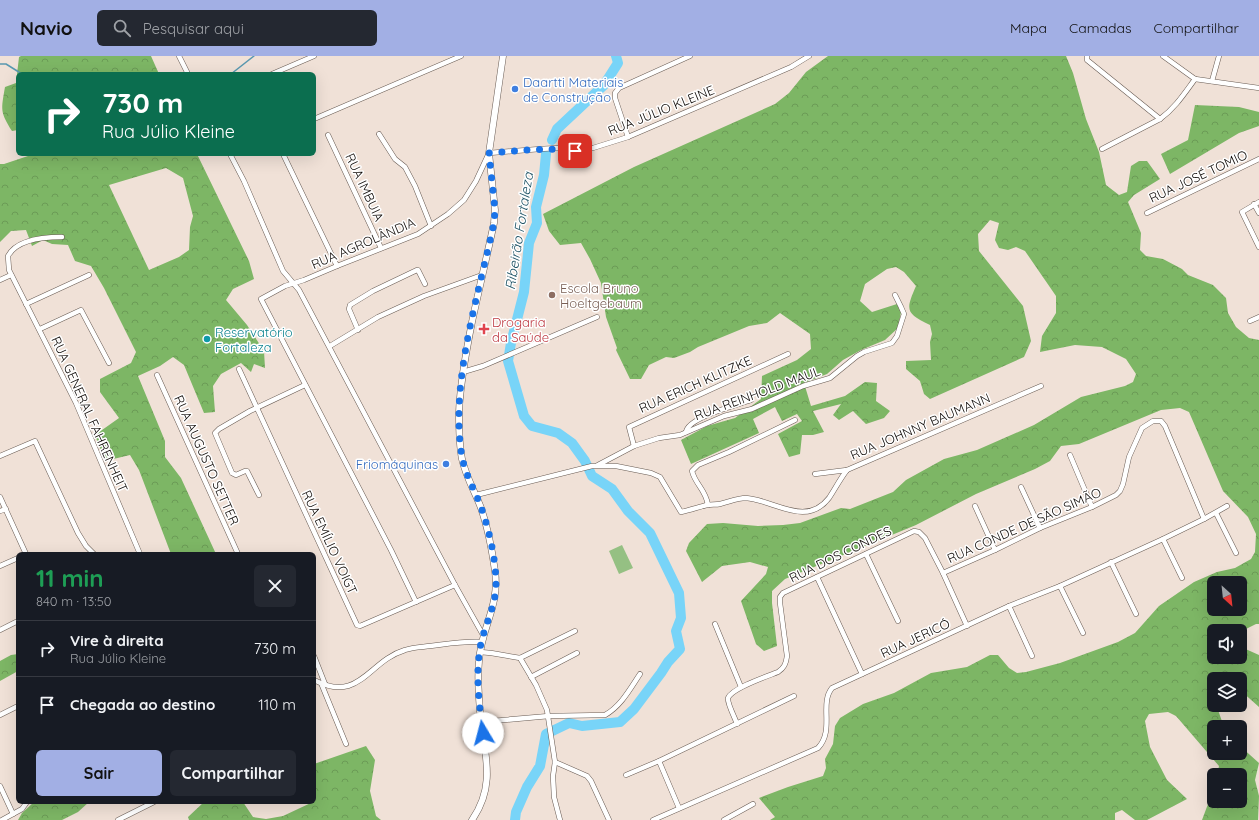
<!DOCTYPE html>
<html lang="pt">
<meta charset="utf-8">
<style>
body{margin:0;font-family:Quicksand,sans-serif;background:#242831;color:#f1f3f6;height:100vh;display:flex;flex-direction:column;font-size:15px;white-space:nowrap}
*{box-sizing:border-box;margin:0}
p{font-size:13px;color:#9ea1a6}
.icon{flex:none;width:22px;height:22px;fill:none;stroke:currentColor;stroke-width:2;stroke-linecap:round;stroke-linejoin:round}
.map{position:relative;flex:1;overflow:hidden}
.panel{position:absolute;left:16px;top:496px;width:300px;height:252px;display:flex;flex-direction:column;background:#171b24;border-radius:6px;box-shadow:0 4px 16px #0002}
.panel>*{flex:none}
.top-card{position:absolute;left:16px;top:16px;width:300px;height:84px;border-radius:6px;box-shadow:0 4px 16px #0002;background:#0b6e4f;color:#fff;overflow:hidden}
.needle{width:26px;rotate:153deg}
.fabs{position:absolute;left:1207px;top:520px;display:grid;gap:8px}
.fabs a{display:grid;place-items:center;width:40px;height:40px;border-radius:6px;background:#171b24;box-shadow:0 4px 16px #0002;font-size:20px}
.pin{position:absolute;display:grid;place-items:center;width:34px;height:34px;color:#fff;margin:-17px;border-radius:8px;box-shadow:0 2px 6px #0006}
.me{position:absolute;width:44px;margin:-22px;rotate:352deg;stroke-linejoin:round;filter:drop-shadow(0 0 3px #0008)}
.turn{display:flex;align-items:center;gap:14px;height:84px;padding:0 20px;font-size:18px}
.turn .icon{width:52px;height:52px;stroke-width:2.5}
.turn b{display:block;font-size:28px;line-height:34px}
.round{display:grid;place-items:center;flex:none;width:42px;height:42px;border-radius:6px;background:#242831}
.summary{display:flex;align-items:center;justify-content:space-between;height:68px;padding:0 20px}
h1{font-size:24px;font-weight:700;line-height:30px;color:#1e9e55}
.cta{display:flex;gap:8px;margin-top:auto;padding:8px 20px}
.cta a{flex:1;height:46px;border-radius:6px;background:#a2afe4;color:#111;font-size:16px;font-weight:700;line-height:46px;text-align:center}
.cta a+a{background:#242831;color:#f1f3f6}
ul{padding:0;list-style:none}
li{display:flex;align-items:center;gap:12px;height:56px;padding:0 20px;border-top:1px solid #363941}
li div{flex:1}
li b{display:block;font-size:15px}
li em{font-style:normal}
header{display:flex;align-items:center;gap:24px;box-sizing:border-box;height:56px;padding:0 20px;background:#a2afe4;color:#111}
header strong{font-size:19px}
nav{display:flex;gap:22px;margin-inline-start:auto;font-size:14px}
.search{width:280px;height:36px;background:#242831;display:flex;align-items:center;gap:10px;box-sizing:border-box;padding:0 14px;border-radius:6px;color:#9ea1a6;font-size:15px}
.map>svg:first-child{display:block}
</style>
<header>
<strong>Navio</strong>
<div class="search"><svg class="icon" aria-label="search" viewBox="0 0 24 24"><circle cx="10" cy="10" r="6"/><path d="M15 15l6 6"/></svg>Pesquisar aqui</div>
<nav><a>Mapa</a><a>Camadas</a><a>Compartilhar</a></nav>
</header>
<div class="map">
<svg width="1259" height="764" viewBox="0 0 1259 764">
<defs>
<pattern id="forest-crowns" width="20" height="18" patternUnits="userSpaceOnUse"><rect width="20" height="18" fill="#7db665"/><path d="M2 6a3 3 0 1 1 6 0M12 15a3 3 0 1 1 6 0" fill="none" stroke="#6b9b56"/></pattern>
</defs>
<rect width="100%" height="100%" fill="#f0e1d7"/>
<path fill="#95c083" d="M622,489l11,23 -14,6 -10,-23z"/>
<g fill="url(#forest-crowns)" fill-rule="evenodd">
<path d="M21,0h130l8,18h-141v56l-6,1c-12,-19 -11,-21 -7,-44l11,-4 3,-26z"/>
<path d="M828,0h238l7,17 13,46 13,33 7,33 13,10 8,-3 4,-26 8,-5h8l13,18 -26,16 -6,7 13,31 -1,17 6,6 17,3 19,10 6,6 25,10 13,13 2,15 8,14 13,11 10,2v284h-3l-16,8 -26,-1v26h26v-9l1,-1 18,8v52l-19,-17v-11h-26v26h5l-1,5 6,17h-10v26h26v-7l19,17 -4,17 4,16 -1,24h-56l12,-32v13h26v-26h-23l2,-9 -43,-50 -8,-4 -19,2 -4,7 5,26 17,33 20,19 -40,21h-12l-13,-10 -7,3v7h-345l5,-3 -16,-19 29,-11 35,-11 3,-8 -1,-9 8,-15 2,-18 5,-8 23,-14 31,-11 37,-20 36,-6 23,-12h8l11,13 8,5 9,-1 34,-9 58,-21 17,-9 24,-27 35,-24 23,-10 18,-4 16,-9 4,-7 1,-18 -8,-17 -25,-26 -34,-79 -9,-4 -19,2 -82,34 -18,2 -11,15 -15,8 -59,25 -60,31 -131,54 -13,12v12l5,43 -13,5 -8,-7 -15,-43 25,-27 2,-7 -18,-5 -28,4 -20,16 -16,-31 3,-8 18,-19 16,-1 35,3 25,-1 17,-2 41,-15 9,1 43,-17 13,-12 38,-21 33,-9 57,-25 47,-28 44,-11 8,-4 3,-8 -10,-15 -24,-12 -27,-2 -35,7 2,-16 14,-23v-17l-31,-45 -9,-4 -8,3 -9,-2 -4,-8 4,-17 -9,-3 -12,14 1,17 44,55 8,35 -7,16 -94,42 -6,-5 -4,-13 -14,-12v-8l25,-1 -1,-18 2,-8 -2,-9c-24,-12 -25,-14 -14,-39l-12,-14 -8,-5 -9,2 -22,15 -5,17 12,11 25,-8 4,8 -3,16 -13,12 -24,10 -18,10 -16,14 -23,9 7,23 34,-10 20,-14 12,1 -1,18 14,10 -6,7 -18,6 -13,-13 -14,9 -6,-5 8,-11 -28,7 11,21 -11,3h-11l-2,19 -11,3 -11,-23 24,-13 -5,-7 -15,7 -7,-14 -22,12 6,14 -68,31 -10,-24 26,-14 28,-8 26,-19 1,-23 35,-16 14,-11 -1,-15 -30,-21 -13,10 -18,3 -51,21 -8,5 -16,6 -8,-1 -17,8 -8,14h-11l-14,-29 1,-2 -11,-31 -5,-34 -11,-24 -9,-16 -21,2 -11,-14 -6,-17 91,-47 141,-63 14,-11 17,-21zM1214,527h26v26h-26z"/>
<path d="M1195,49l44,2 20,5v14l-20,7 -69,41 -9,-20 27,-14z"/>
<path d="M34,98h163l52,107 5,18 -21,10 -7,11 21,25 17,26 1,17 -11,-4 -3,8 -10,-9 -20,11 -8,12 2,26 -11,1 -20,-48 -11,-8 -13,9 -22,10 27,65v16l16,21 35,76h-45l-32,-84 -9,-15 -25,6 -10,-26 24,-17 -19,-26v-13l31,-16 5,-11 -32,-64 -13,-22 -16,-5 -7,-16 -16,-1 -9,-4 -11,6 -6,-16 -15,1 -11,11v-78h4zM166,112l17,10 10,38 -3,11 -1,23 -10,7 -30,13 -40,-85z"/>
<path d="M18,598v17l-18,10v-20l11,-6z"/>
<path d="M366,690l9,14 -5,31 6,25 5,4h-192l-1,-3 16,-15h39l10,15 13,2 17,-3 32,-15 -1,-37z"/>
<path d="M34,746h55l-11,10 -16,8h-44l4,-7z"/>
</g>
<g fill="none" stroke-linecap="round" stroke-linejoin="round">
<g stroke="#5998b0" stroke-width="1.5">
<path d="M0,8h6l16,10"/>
<path d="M231,18l23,-18"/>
</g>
<g stroke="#78d4f8" stroke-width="10">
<path d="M552,84l5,-11 47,-44 14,-22 -2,-7"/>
<path d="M515,764l1,-8 11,-25 13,-21 6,-32 23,-11 13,3 38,-4 14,-13 27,-36 7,-11 12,-13 -4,-18 5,-13 -2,-25 -29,-60 -22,-22 -16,-22 -20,-13 -7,-15 -13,-18 -14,-10 -26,-7 -8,-10 -16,-55 3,-18 13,-51 5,-49 8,-20 -1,-16 8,-32 2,-21"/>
</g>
<defs>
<g id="street">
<path d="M179,0l9,18"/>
<path d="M1087,0v4l73,59"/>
<path d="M1163,0l32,23 64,9"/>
<path d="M272,18l42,-18"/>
<path d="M1212,25l7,-25"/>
<path d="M314,63l147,-63"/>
<path d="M379,78l16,25 10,8 10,19 16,40"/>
<path d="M328,79l53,113"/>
<path d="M628,81l-13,-39v-5l4,-5 71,-32"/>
<path d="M1102,93l58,-30c15,-11 24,-25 35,-40"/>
<path d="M230,98l14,27 39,90 16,19 156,295 28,50"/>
<path d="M283,98l54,112"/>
<path d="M1259,146l-17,10 17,35"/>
<path d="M1254,148l5,9"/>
<path d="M1147,157l112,-54"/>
<path d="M62,181c-18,0 -45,2 -54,19l1,14 67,133 64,151"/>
<path d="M0,224l11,-5"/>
<path d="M26,248l63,-29"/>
<path d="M1250,265l9,-4"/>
<path d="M40,273l41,-19 28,53"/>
<path d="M358,274l-9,-21 1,-4 23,-14 44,-21h1l7,14"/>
<path d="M330,290l48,-29 46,-21 58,-21"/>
<path d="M239,313l118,256 3,1 95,-41"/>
<path d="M463,316l20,-6 114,-49"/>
<path d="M157,319l81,179"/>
<path d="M686,376c2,-15 52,-27 65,-32"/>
<path d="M634,390l-5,-19 159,-73"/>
<path d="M1070,399l22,52"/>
<path d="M0,400l35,-15 43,92 8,13 8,8"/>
<path d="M598,409l36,-19 25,-8 21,-3 44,-19 28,-7 51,-23 27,-8 27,-22 7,-4 28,-9 5,-7 7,-22 -3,-7 -6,-12"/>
<path d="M815,418l32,-4"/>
<path d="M1021,431l19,41"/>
<path d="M259,439l-12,-24h-2l-9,4 -4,-2 -17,-40 4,-4 31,-18 55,-26"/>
<path d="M476,439l116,-29h24l35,7 9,4 21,35c9,-2 18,-5 26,-7 4,-1 9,0 13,-1 9,-2 17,-6 26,-6 28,2 60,30 83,0 6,-9 11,-19 18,-28l194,-84"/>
<path d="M0,441l26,57"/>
<path d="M708,449c-2,-15 -13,-21 -16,-34l6,-6 31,-13 66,-32"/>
<path d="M975,450l20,44"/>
<path d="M0,455l6,-2"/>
<path d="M1216,457l20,40"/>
<path d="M1163,483l19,39"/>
<path d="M866,498l32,67"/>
<path d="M1111,506l25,52"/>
<path d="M0,510l18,-8"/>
<path d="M943,517l52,-23 45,-22 52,-21 24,-12 4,-4 3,-7 6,-27 13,-29 11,-7h8l4,5 39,93"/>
<path d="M817,521l45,97"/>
<path d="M1060,530l23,47"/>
<path d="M416,546l-25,-52 -130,-251 24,-13 19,-6 33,-14 81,-32 30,-20 16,-14 12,-19 13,-28 51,-4 18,-1 17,3 18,-3 35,-11 163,-70 18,-11"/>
<path d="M1009,550l23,50"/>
<path d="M715,568l26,63"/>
<path d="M0,574l18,-9"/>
<path d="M480,596l11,1 29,5 16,27 11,25 8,52 -2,14 1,21 6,23"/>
<path d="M314,600l11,28"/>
<path d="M520,602l55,-27"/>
<path d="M531,621l46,-24"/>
<path d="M314,624c46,24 54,-19 91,-30 8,-3 17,-3 25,-4 17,-2 34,-5 52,-4"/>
<path d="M321,627l25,61"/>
<path d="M0,659l18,-9"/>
<path d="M481,666l68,-6 56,-1c16,-9 25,-26 35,-41"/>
<path d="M737,668c-2,-6 -10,-21 -9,-26 4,-10 40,-22 50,-26 6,-4 8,-8 9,-16l-7,-53v-6l3,-4 131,-62 5,1 6,6 18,35 24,53"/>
<path d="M659,705l20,47"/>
<path d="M555,706l32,14 4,5 18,39"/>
<path d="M626,719l33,-14 135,-65"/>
<path d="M0,730l13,28"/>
<path d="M2,764l20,-11 5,-7"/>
<path d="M118,764l36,-18"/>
<path d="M653,764l165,-72c17,-18 1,-44 14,-60l177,-82 51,-20 103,-47 41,-20 23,-13"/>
<path d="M724,764l29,-16"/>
</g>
<path id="secondary" d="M472,764c23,-33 14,-62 9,-98 -2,-20 -4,-41 -2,-61 2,-33 21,-55 16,-90 -3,-21 -7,-43 -14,-63 -6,-16 -15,-31 -19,-49 -3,-15 -3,-30 -3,-46 1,-30 7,-61 13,-91 7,-33 15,-66 22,-99l1,-13 -6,-57 14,-97"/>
</defs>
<use href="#street" stroke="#685b53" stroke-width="5.5"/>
<use href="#secondary" stroke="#685b53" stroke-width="7"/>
<use href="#street" stroke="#fff" stroke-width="4.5"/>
<use href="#secondary" stroke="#fff" stroke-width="6"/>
</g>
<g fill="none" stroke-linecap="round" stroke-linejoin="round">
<path stroke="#1a73e8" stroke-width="7" stroke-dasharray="0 12.6" d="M483,677c-4,-30 -8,-61 -2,-90 5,-21 15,-38 15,-59 0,-24 -7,-55 -15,-77 -7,-19 -18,-36 -20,-57 -10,-71 18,-157 33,-227l1,-13 -6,-57c29,-2 57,-6 86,-2"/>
</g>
<g fill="#3f7fe0" stroke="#fff" stroke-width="1.5">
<circle cx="515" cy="33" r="4"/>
<circle cx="446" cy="408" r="4"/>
</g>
<circle fill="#8d6e63" stroke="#fff" stroke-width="1.5" cx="552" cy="239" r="4"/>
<path fill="#e0444e" stroke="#fff" stroke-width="1.5" d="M482 267h4v4h4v4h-4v4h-4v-4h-4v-4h4z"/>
<circle fill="#0f9aa8" stroke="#fff" stroke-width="1.5" cx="207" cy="283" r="4"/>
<g text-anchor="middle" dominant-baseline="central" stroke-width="3" stroke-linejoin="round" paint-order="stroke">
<g font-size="13" fill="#366cbe" stroke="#fff" text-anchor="start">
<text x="523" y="26">Daartti Materiais<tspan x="523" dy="15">de Construção</tspan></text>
<text x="438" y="408" text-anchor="end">Friomáquinas</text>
</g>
<g font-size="13" fill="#100b08" stroke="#fff">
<text transform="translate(661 54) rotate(-22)">RUA JÚLIO KLEINE</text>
<text transform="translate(1198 120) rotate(-25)">RUA JOSÉ TOMIO</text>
<text transform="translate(365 131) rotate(65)">RUA IMBUIA</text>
<text transform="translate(363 187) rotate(-23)">RUA AGROLÂNDIA</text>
<text transform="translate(695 328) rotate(-24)">RUA ERICH KLITZKE</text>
<text transform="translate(757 337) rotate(-20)">RUA REINHOLD MAUL</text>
<text transform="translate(90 358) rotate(66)">RUA GENERAL FAHRENHEIT</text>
<text transform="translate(920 370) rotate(-23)">RUA JOHNNY BAUMANN</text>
<text transform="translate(207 404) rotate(66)">RUA AUGUSTO SETTER</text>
<text transform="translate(1024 469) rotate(-24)">RUA CONDE DE SÃO SIMÃO</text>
<text transform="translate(330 486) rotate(65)">RUA EMÍLIO VOIGT</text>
<text transform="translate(840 498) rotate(-26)">RUA DOS CONDES</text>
<text transform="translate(915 582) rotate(-25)">RUA JERICÓ</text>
</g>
<g font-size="13" fill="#785e54" stroke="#fff" text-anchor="start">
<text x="560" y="232">Escola Bruno<tspan x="560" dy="15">Hoeltgebaum</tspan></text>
</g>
<g font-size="13" fill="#be3a42" stroke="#fff" text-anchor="start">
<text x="492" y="266">Drogaria<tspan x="492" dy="15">da Saúde</tspan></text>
</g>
<g font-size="13" fill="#0d838f" stroke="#fff" text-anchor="start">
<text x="215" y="276">Reservatório<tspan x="215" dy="15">Fortaleza</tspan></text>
</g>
<g font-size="14" font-style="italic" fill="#1f5365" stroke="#fff">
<text transform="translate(519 175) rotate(-81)">Ribeirão Fortaleza</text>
</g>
</g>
</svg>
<div class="fabs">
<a><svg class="needle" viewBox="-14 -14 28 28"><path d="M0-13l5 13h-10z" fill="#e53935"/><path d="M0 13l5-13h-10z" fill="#9ea1a6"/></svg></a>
<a><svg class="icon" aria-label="sound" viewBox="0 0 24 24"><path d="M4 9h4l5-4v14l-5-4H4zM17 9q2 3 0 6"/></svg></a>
<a><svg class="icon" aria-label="layers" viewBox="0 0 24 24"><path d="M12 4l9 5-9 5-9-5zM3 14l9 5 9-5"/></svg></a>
<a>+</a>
<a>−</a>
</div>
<div class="pin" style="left:575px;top:95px;background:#d93025"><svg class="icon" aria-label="arrive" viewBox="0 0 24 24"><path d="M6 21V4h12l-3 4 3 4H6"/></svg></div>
<svg class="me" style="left:483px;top:677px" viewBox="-20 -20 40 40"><circle r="19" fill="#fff"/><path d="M0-13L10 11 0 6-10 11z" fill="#1a73e8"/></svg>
<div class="top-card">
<div class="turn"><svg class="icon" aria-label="right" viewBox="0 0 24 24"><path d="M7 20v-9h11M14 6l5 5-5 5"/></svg><div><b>730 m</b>Rua Júlio Kleine</div></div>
</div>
<section class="panel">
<div class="summary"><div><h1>11 min</h1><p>840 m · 13:50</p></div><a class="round"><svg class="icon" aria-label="close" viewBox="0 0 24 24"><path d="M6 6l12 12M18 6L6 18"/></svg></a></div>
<ul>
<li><svg class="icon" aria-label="right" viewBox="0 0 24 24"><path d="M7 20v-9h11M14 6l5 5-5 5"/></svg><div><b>Vire à direita</b><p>Rua Júlio Kleine</p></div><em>730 m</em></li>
<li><svg class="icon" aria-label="arrive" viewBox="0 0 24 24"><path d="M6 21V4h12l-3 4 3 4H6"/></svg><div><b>Chegada ao destino</b></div><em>110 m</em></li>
</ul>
<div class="cta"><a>Sair</a><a>Compartilhar</a></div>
</section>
</div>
